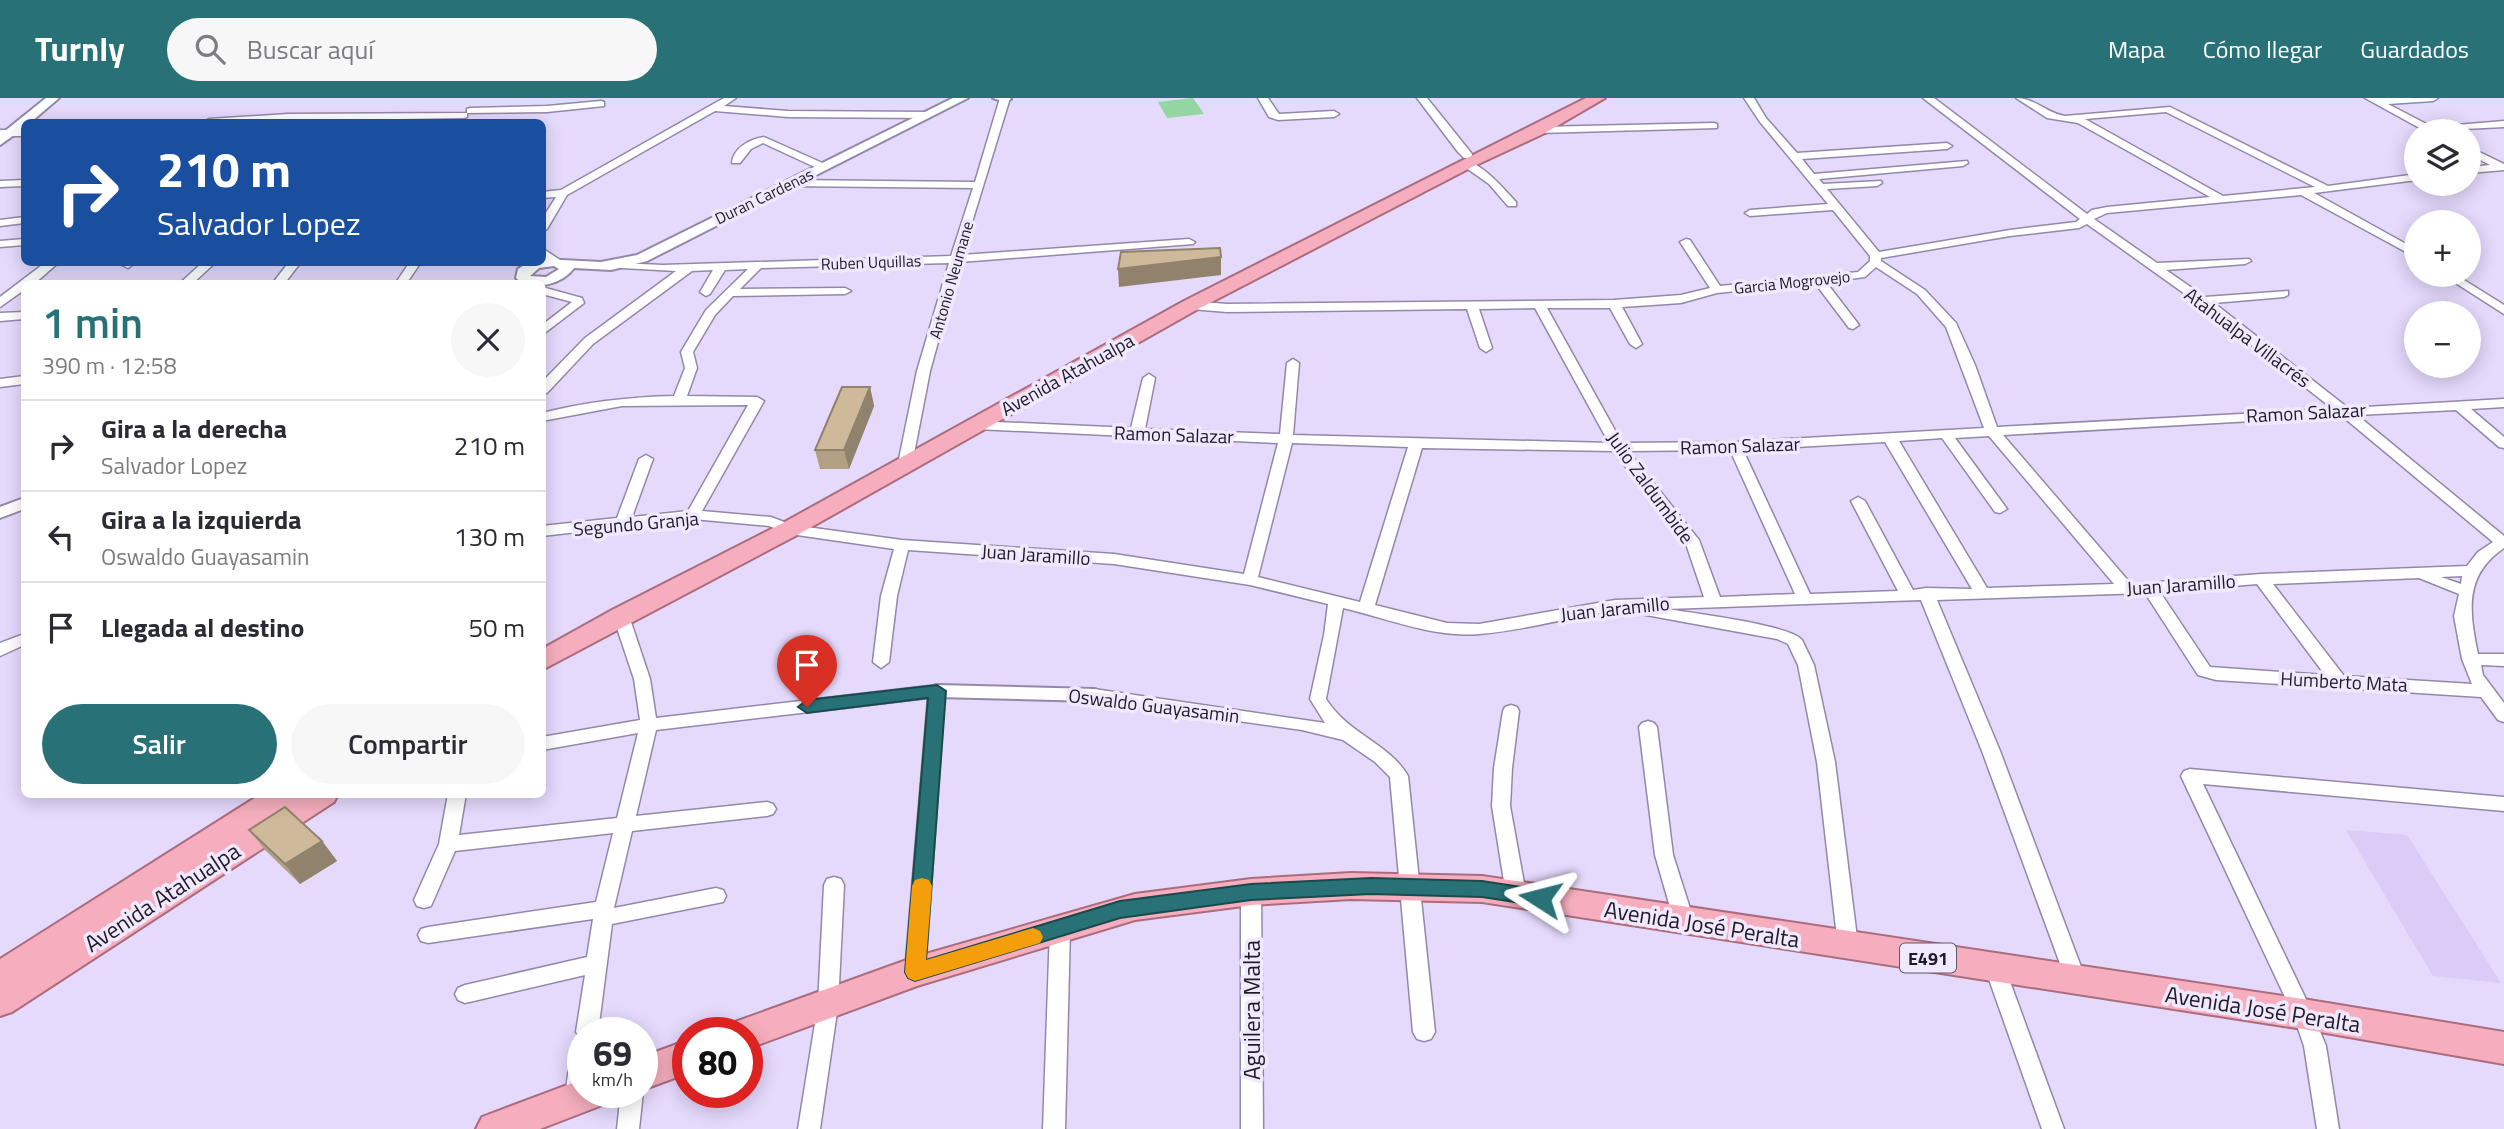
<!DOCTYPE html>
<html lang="es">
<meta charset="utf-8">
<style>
body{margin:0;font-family:"Titillium Web",sans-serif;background:#f7f7f7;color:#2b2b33;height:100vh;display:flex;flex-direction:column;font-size:26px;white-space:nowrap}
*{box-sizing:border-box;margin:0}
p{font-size:23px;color:#7c7c81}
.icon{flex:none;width:38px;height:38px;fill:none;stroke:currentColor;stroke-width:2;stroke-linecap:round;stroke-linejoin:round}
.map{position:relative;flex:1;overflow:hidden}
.details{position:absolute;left:21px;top:182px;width:525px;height:518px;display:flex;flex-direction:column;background:#fff;border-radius:10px;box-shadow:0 4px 18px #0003}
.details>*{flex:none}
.banner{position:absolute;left:21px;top:21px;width:525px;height:147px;border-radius:10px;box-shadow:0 4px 18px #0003;background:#1a4fa0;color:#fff;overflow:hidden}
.controls{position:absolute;left:2404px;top:21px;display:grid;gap:14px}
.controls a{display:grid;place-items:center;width:77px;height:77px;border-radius:50%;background:#fff;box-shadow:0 4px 18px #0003;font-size:35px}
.speed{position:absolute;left:567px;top:919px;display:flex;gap:14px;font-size:35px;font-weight:700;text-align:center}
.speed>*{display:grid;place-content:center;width:91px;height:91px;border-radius:50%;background:#fff;box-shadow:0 4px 18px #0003;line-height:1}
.speed small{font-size:18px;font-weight:400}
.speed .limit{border:10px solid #d22;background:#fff;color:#111}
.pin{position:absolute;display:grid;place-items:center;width:60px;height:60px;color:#fff;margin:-72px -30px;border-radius:50% 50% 50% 0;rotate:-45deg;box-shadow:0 0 7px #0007}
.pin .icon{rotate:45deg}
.me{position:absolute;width:77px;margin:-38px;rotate:279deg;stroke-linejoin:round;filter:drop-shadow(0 0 5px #0008)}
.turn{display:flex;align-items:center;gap:24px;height:147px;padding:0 21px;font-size:32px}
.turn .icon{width:91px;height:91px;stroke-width:2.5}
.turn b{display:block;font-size:49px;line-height:60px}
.round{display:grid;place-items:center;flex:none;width:74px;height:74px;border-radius:37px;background:#f7f7f7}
.headline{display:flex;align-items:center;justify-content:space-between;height:119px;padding:0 21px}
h1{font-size:42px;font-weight:600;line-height:52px;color:#287277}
.button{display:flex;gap:14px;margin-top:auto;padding:14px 21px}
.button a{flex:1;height:80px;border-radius:42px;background:#287277;color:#fff;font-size:28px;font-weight:600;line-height:80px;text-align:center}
.button a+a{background:#f7f7f7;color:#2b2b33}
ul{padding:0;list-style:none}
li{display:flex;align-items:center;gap:21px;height:91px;padding:0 21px;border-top:2px solid #e1e1e2}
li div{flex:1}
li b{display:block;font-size:26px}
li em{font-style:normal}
header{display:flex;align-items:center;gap:42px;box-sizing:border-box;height:98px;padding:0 35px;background:#287277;color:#fff}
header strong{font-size:33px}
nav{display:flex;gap:38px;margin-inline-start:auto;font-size:24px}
.search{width:490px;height:63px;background:#f7f7f7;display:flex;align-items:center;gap:18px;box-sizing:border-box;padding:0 24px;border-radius:38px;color:#7c7c81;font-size:26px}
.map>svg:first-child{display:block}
</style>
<header>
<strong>Turnly</strong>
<div class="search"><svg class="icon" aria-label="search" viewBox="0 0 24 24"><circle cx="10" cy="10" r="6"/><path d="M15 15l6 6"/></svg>Buscar aquí</div>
<nav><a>Mapa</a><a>Cómo llegar</a><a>Guardados</a></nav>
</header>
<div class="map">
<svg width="2504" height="1031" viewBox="0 0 2504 1031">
<rect width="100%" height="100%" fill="#e5d9fc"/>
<path fill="#daccf6" d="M2346,732l61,5 94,148 -68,-7z"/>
<path fill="#95d5a1" d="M1193,0l11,16 -37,4 -9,-16z"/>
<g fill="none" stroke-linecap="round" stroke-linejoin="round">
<defs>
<path id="pedestrian" d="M937,593l157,4"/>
<g id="minor">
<path d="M724,0h12l-12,8 64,5 139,1 5,3 -5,3 -139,-1 -73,-6 -148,84 -20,34 -5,3v-13l14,-22 -14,1v-6l19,-2z"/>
<path d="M1000,0h10l-48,157 227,-16 6,3 -2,2 -233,18 -30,109 -18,93 -7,4 -7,-4 19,-93 32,-108 -188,5 -21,21 105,-1 6,3 -6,3 -112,2 -18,19 -22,37 4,16 -10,28 70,1 7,4 -62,110 69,6 21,8 110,15 212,14 130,20 34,-131 -302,-14 -7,-4 7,-4 155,7 12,-50 6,-4 6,4 -10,51 135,5 7,-71 6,-4 6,4 -6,72 316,8 -74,-135 -56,1 13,39 -6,4 -6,-4 -13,-39 -240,3 -36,-3 -6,-4 6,-4 36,3 387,-4 67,-5 29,-7 -30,-46 6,-3 4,1 30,46 138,-14 12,-11v-5l-37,-46 -83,6 -5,-3 5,-3 78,-6 -68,-82 -16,-24h10l12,20 31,35 150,-10 5,3 -5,3 -145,10 12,15 153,-13 1,2 -5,3 -144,13 4,5 58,-3 1,2 -5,3 -50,3 52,63 131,-22 66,-8 4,-3 -157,-121h11l153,116 5,-4 15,-3 103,-10 -132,-74 -31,-5 -31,-20c19,0 30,15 49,18l105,-9 158,79 89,-12v6l-103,13 103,57v8l-116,-63 -194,18 -13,6 63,44 92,-4 2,2 -6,3 -79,6 39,27 83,-6v4l-4,2 -70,6 134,105 156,-9v8l-33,2 33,28v11l-5,-1 -43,-37 -99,5 147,121v12c-40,27 -35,63 -26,106h26v12l-23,-1 2,10 21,28v19l-6,-2 -17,-23 -265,-17 -18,-5 -53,-82 -208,7 63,151 86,229 -3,6 -7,3 -7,-3 -3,-6 -84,-229 -61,-151 -254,9c25,4 123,16 135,31l12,25 21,97 23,184 -3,6 -7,2 -7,-2 -3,-6 -21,-184 -19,-97 -10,-21 -11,-5 -131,-24 -6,-1 -2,-5c-53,2 -105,21 -159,25 -45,4 -93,-16 -136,-26l-17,91c23,36 63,44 82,77l27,256 -4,7 -7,2 -7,-2 -4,-7 -23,-255 -15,-15 -32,-22 -41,-10 -208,-29 -6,-2 -2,-4 2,-4 6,-2 231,34 -15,-24 14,-64 4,-31 -78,-19 -136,-21 -206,-14 -11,46 -8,66 -8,6 -8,-6 8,-66 13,-47 -104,-15 -21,-8 -76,-7 -151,17v-10l75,-8 22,-59 7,-4 7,4 -21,58 56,-6 60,-106 -126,1 -80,15v-8c44,-11 87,-16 132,-17l11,-28 -4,-16 25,-42 42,-41 -23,1 -15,24 -4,2 -6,-4 13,-22 -21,1 -99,73 -46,49 -5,1v-12l43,-44 91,-67 -54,-3 -4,-1v-4l45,2 288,-9 22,-68 -184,-2 -5,-3 5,-3 186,2zM2166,14l149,75 -92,9 -138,-77zM2087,126l112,80 134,105 -336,18 -22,-62 -19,-42 -31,-33 -44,-29v-3l129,-22 69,-8zM1876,169l41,27 29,33 38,101 -249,14 -113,1 -75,-135h63l20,36 6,4 6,-4 -20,-37 59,-4 36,-10 98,-10 34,45 4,1 6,-4 -33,-43 39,-5zM2342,318l151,126 -15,10 -11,14 -206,8 -130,10 -128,-149zM1989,338l125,148 -127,4 -88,-147 43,-3 53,74 5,1 7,-4 -52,-71zM1885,344l87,147 -46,-1 -13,2 -48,-89 -7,-4 -7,4 47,90 -88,3 -67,-144zM1292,345l116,4 -48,155 -102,-25zM1422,350l191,3 72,90 19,56 -89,3 -136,24 -32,-1 -72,-18zM1730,352l65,144 -75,3 -21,-57 -71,-89zM2462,478l-1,8 -20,-7zM2419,480l40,16 -5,22 8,43 10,25 -128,-8 -71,-92zM2257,486l68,91 -115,-8 -50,-75z"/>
<path d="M1258,0h10l11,16 55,-3 5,3 -5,3 -56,3 -9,-3z"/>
<path d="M1417,0h10l45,56v4h-8l-6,-6z"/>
<path d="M2365,0h73l-5,3 -45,3 44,23 72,-6v6l-79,4z"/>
<path d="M601,3l3,1v4l-57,6 -80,1v4l-3,1 -260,4 5,-3 79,-5 179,-1v-4l3,-1 77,-2z"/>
<path d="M1714,25l3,1v4l-178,5 -5,-3 5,-3z"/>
<rect x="0" y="32" width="24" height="6"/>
<path d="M764,39l63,28 1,2 -9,2 -56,-26 -12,6 -11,14h-8c1,-15 18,-24 32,-26z"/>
<path d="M2469,49l35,17v6l-35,3v-6l21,-2 -21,-11z"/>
<path d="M1462,63c18,-1 42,28 54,41v4h-8l-19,-22 -27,-19z"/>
<path d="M24,82v6l-24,1v-6z"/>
<path d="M24,119v6l-24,3v-6z"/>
<path d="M24,141v6l-24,2v-6z"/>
<path d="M542,150l18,12v4h-8l-10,-7z"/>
<path d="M46,164h13l-25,22h-10v6l-24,17v-10z"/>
<path d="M124,164h12l-8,6 -6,-3z"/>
<path d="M203,164h13l-24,22h-13z"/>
<path d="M289,164h12l-17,22h-12z"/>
<path d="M410,164h11l-15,22h-11z"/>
<path d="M2443,177h13l48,30v9z"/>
<path d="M542,189l40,11 2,5 -42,32v-10l30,-23 -30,-8z"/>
<path d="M24,214v7l-24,2v-8z"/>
<path d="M24,278v8l-24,3v-8z"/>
<path d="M621,513l8,5 21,63 6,39 281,-33 6,2 2,4 -20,281 -3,6 -7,3 -7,-3 -3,-6 23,-274 -272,32 -20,86 131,-14 6,2 3,5 -3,5 -6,2 -135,15 -18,77 102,-20 7,2 3,6 -3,6 -111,22 -14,108h-15v8l-7,-8 9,-57 -120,28 -7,-3 -3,-6 3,-6 7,-3 122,-28 6,-38 -165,24 -7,-2 -3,-6 3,-6 7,-2 168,-25 17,-69 -158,18 -24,55 -7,2 -7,-2 -3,-6 25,-56 9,-50h18l-7,41 158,-17 21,-85 -96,17v-13l98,-17 -6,-41 -21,-63z"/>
<path d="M24,536v11l-24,11v-13z"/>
<path d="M1511,607l6,2 2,4 -7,57 -2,38 16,88 -3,6 -7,2 -7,-2 -3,-6 -14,-88 2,-38 9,-57 2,-4z"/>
<path d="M1648,623l6,2 3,4 16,128 21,66 -3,6 -7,2 -7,-2 -3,-6 -19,-66 -16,-128 3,-4z"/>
<path d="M2190,671l314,28v14l-301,-27 110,230 13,32 13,83h-22l-13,-83 -11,-32 -112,-238 3,-5z"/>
<path d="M834,779l7,2 3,6 -6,120 -18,124h-22l20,-124 6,-120 3,-6z"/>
<path d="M1251,786l7,2 3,6 2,237h-22v-237l3,-6z"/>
<path d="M1060,823l7,2 3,6 -5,200h-22l7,-200 3,-6z"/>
<path d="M1995,861l7,3 3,6 59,161h-22l-57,-161 3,-6z"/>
<path d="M583,950v44h6l-4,12 -8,3 -8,-3c-6,-13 0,-39 6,-53z"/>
<path d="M642,993l1,1 -4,37h-22l4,-37z"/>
</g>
<g id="tertiary">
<path d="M46,0h13l-28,24h-7v6l-24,17v-10z"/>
<path d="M953,0h15l-321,163 -36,9 -37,-2c-12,17 -43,24 -58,10l2,-9 11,-7h13v-3l59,3 36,-7zM554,168l5,3 -13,8 -16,-1 9,-8z"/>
<path d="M993,0h17l1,1 -6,3z"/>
<path d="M24,400v11l-24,9v-11z"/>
</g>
<g id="trunk">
<path d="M1586,0h19l-60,35 -73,34 -274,142 -399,225 -257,136v-21l70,-39 169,-86 403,-223z"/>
<path d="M261,696h77l-4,8 -322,210 -12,4v-57z"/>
<path d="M1351,775l131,3 821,123 201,33v32l-201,-35 -821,-127 -131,-3 -100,6 -116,15 -218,66 -170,63v-17h-17l5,-10 180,-65 220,-63 116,-15z"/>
<path d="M688,942v33l-46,17v-33z"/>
<path d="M583,981v13h27l-5,12 -65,25h-64l6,-12z"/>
</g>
</defs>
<use href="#pedestrian" stroke="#9488a8" stroke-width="16"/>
<use href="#minor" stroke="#9488a8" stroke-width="3"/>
<use href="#tertiary" stroke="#9488a8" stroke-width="4"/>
<use href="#trunk" stroke="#aa6d7e" stroke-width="4"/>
<use href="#pedestrian" stroke="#fff" stroke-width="12"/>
<use href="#minor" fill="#fff" fill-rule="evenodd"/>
<use href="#tertiary" fill="#fff" fill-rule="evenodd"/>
<use href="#trunk" fill="#f6aebe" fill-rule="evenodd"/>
</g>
<g fill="#b1a084">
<path d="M870,289l4,19 -25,63h-29l-5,-19z"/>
<path d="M249,732l73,11 15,20 -37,23 -35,-34z"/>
</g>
<g fill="#90826c">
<path d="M1221,159v18l-102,12 -1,-18z"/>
<path d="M870,289l4,19 -25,63 -5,-19z"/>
<path d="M322,743l15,20 -37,23 -15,-20z"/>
</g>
<g fill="#ceba9a" stroke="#90826c" stroke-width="2">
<path d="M1220,150l1,9 -103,12 3,-17z"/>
<path d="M842,289h28l-26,63h-29z"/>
<path d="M285,709l37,34 -37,23 -36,-34z"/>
</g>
<path fill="#287277" stroke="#1a4a4d" stroke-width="2" d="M937,587l9,6 -20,269 194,-59 131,-17 120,-6 111,3 58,9 7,2 3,6 -3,5 -7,3 -58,-9 -111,-3 -120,6 -131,18 -205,63 -7,-3 -3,-6 23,-274 -121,15 -9,-6 9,-7z"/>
<path fill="#f59e0b" d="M922,780l7,2 3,6 -6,74 107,-32 7,3 3,6 -3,6 -125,38 -7,-3 -3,-6 7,-86 3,-6z"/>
<g text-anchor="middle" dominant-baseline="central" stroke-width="7" stroke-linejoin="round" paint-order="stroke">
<g font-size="16" fill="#201b27" stroke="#f0e9fe">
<text transform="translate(764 98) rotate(-26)">Duran Cardenas</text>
<text transform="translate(871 164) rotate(-2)">Ruben Uquillas</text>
<text transform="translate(951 182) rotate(-74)">Antonio Neumane</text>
<text transform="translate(1792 184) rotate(-6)">Garcia Mogrovejo</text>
</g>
<rect fill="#f0e9fe" stroke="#5e5968" stroke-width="2" x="1900" y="845.5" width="56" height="29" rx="5"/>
<g font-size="18" font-weight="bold" fill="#201b27">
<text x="1928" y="860">E491</text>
</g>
<g font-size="19" fill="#201b27" stroke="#f0e9fe">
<text transform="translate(2248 239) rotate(37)">Atahualpa Villacrés</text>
<text transform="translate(1067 276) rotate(-29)">Avenida Atahualpa</text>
<text transform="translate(2306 314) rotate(-3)">Ramon Salazar</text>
<text transform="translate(1174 336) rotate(2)">Ramon Salazar</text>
<text transform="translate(1740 347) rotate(-2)">Ramon Salazar</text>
<text transform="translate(1651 389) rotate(54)">Julio Zaldumbide</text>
<text transform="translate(636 425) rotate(-5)">Segundo Granja</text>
<text transform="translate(1036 456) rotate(4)">Juan Jaramillo</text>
<text transform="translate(2181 486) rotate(-4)">Juan Jaramillo</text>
<text transform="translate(1615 510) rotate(-6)">Juan Jaramillo</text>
<text transform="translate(2344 583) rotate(3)">Humberto Mata</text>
<text transform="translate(1154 607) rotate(7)">Oswaldo Guayasamin</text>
</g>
<g font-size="23" fill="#201b27" stroke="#f0e9fe">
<text transform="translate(162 799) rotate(-33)">Avenida Atahualpa</text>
<text transform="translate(1702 826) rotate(9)">Avenida José Peralta</text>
<text transform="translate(2263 911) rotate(9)">Avenida José Peralta</text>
<text transform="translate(1251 912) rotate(-90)">Aguilera Malta</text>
</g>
</g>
</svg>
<div class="controls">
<a><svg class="icon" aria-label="layers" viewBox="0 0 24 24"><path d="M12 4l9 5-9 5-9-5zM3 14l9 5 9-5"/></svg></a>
<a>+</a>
<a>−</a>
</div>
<div class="speed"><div>69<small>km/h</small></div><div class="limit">80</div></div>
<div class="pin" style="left:807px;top:609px;background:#d93025"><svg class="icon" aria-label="arrive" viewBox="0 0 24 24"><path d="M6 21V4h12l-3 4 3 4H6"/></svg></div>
<svg class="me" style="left:1540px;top:800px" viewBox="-20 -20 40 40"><path d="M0-17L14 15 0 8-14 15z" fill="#287277" stroke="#fff" stroke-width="4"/></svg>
<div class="banner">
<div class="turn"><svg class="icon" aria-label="right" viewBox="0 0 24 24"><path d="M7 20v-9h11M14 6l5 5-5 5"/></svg><div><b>210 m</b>Salvador Lopez</div></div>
</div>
<section class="details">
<div class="headline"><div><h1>1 min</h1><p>390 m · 12:58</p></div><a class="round"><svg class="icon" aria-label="close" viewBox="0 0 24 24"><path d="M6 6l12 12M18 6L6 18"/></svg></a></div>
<ul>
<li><svg class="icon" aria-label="right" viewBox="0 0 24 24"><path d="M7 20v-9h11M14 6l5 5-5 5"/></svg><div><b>Gira a la derecha</b><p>Salvador Lopez</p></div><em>210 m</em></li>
<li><svg class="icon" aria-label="left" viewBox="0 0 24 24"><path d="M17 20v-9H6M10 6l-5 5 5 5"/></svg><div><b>Gira a la izquierda</b><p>Oswaldo Guayasamin</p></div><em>130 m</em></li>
<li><svg class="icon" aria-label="arrive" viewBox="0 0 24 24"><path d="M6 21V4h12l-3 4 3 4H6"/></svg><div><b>Llegada al destino</b></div><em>50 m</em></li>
</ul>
<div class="button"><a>Salir</a><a>Compartir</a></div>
</section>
</div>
